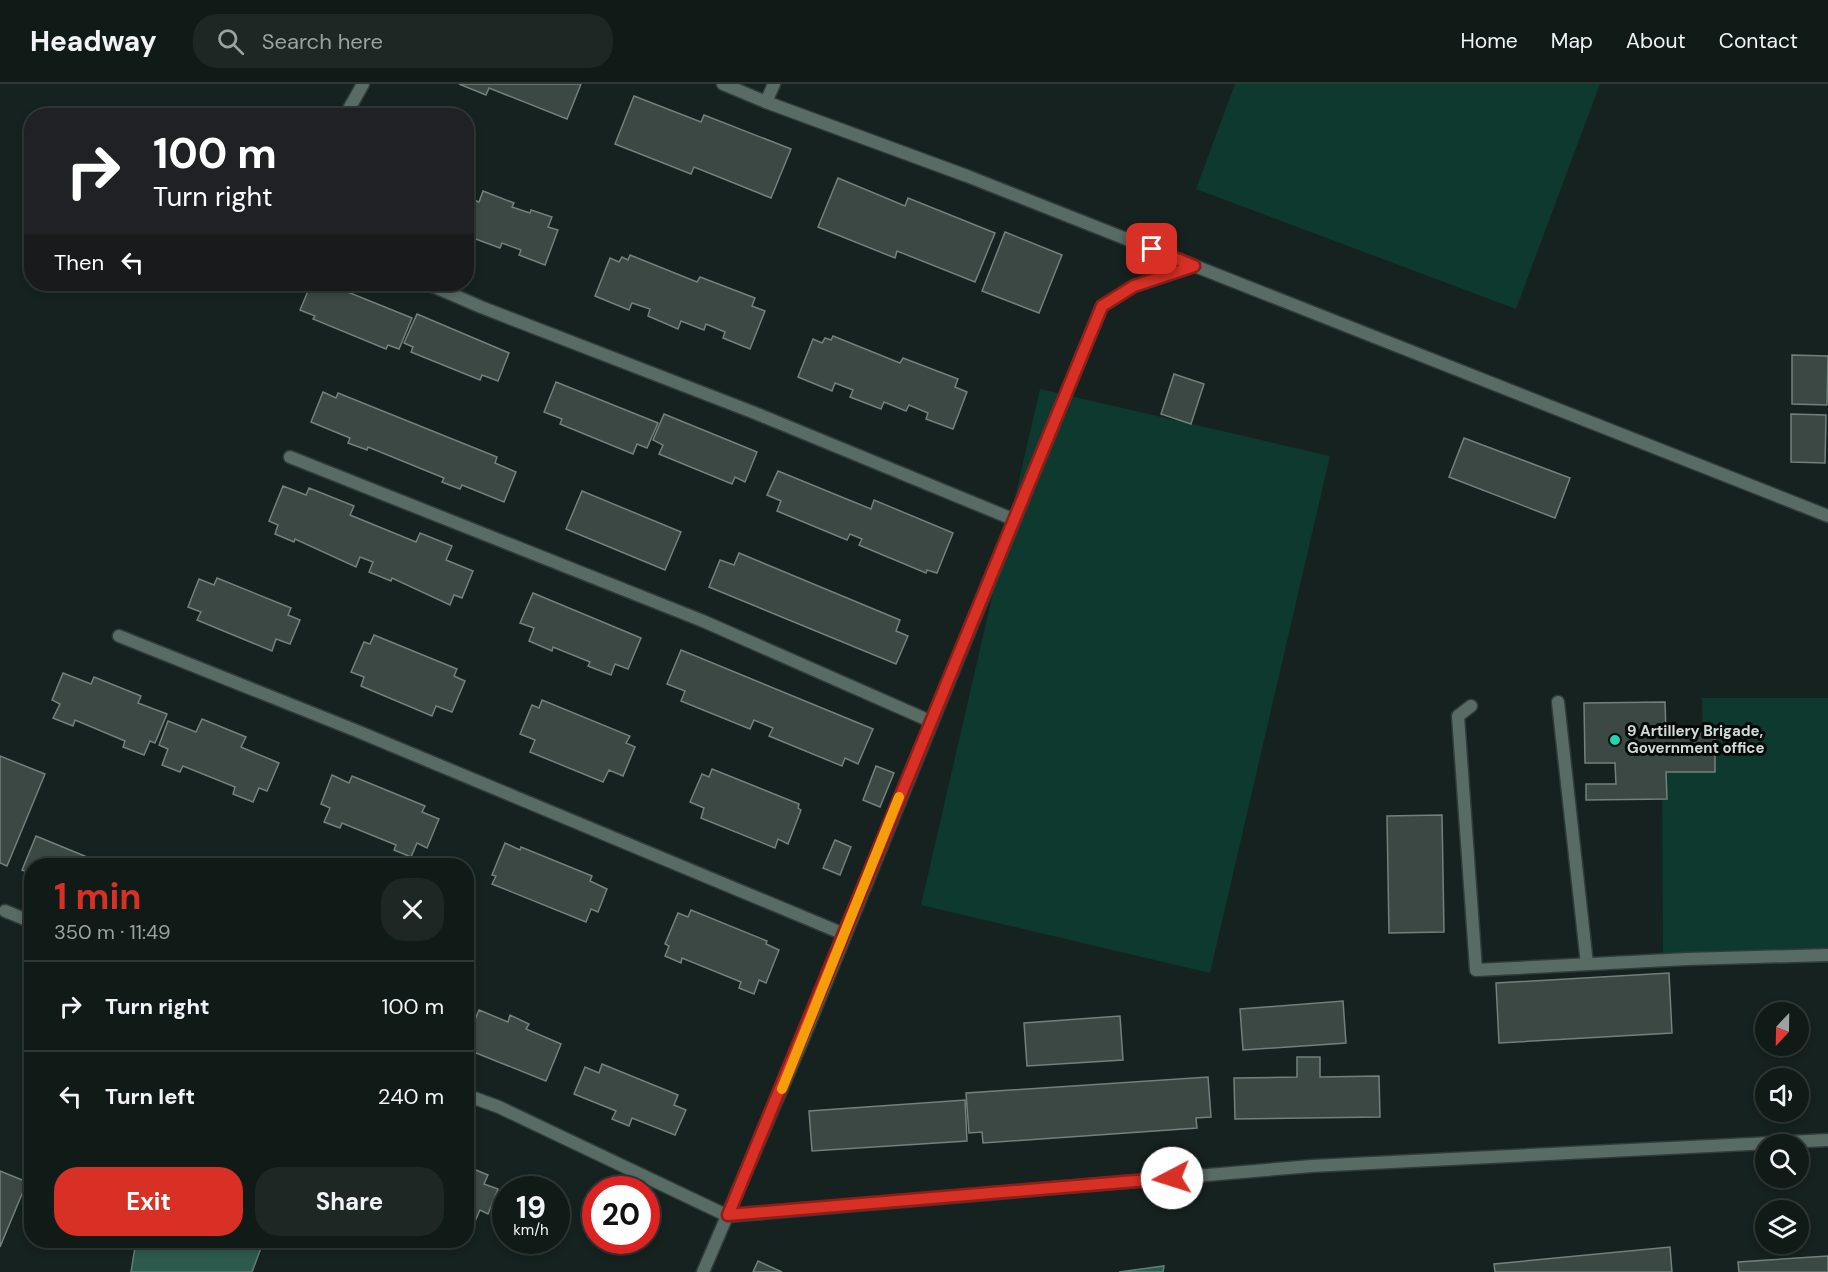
<!DOCTYPE html>
<meta charset="utf-8">
<style>
body{margin:0;font-family:"DM Sans",sans-serif;background:#1e2724;color:#f1f3f6;height:100vh;display:flex;flex-direction:column;font-size:22px;white-space:nowrap}
*{box-sizing:border-box;margin:0}
p{font-size:20px;color:#9ca1a1}
.icon{flex:none;width:33px;height:33px;fill:none;stroke:currentColor;stroke-width:2;stroke-linecap:round;stroke-linejoin:round}
.map{position:relative;flex:1;overflow:hidden}
.side{position:absolute;left:24px;top:774px;width:450px;height:390px;display:flex;flex-direction:column;background:#101a17;border-radius:24px;box-shadow:0 3px 9px #0003,0 0 0 2px #303836}
.side>*{flex:none}
.banner{position:absolute;left:24px;top:24px;width:450px;height:183px;border-radius:24px;box-shadow:0 3px 9px #0003,0 0 0 2px #303836;background:#202124;color:#fff;overflow:hidden}
.needle{width:39px;rotate:202deg}
.fabs{position:absolute;left:1755px;top:918px;display:grid;gap:12px}
.fabs a{display:grid;place-items:center;width:54px;height:54px;border-radius:50%;background:#101a17;box-shadow:0 3px 9px #0003,0 0 0 2px #303836;font-size:30px}
.speed{position:absolute;left:492px;top:1092px;display:flex;gap:12px;font-size:30px;font-weight:700;text-align:center}
.speed>*{display:grid;place-content:center;width:78px;height:78px;border-radius:50%;background:#101a17;box-shadow:0 3px 9px #0003,0 0 0 2px #303836;line-height:1}
.speed small{font-size:15px;font-weight:400}
.speed .limit{border:9px solid #d22;background:#fff;color:#111}
.pin{position:absolute;display:grid;place-items:center;width:51px;height:51px;color:#fff;margin:-26px;border-radius:12px;box-shadow:0 3px 9px #0006}
.me{position:absolute;width:66px;margin:-33px;rotate:265deg;stroke-linejoin:round;filter:drop-shadow(0 0 4px #0008)}
.turn{display:flex;align-items:center;gap:21px;height:126px;padding:0 30px;font-size:27px}
.turn .icon{width:78px;height:78px;stroke-width:2.5}
.turn b{display:block;font-size:42px;line-height:51px}
.then{display:flex;align-items:center;height:57px;padding:0 30px;background:#0003;gap:12px;font-size:22px}
.round{display:grid;place-items:center;flex:none;width:63px;height:63px;border-radius:24px;background:#1e2724}
.headline{display:flex;align-items:center;justify-content:space-between;height:102px;padding:0 30px}
h1{font-size:36px;font-weight:700;line-height:45px;color:#d93025}
.button{display:flex;gap:12px;margin-top:auto;padding:12px 30px}
.button a{flex:1;height:69px;border-radius:24px;background:#d93025;color:#fff;font-size:24px;font-weight:700;line-height:69px;text-align:center}
.button a+a{background:#1e2724;color:#f1f3f6}
ul{padding:0;list-style:none}
li{display:flex;align-items:center;gap:18px;height:90px;padding:0 30px;border-top:2px solid #303836}
li div{flex:1}
li b{display:block;font-size:22px}
li em{font-style:normal}
header{display:flex;align-items:center;gap:36px;box-sizing:border-box;height:84px;padding:0 30px;background:#101a17;border-bottom:2px solid #303836}
header strong{font-size:28px}
nav{display:flex;gap:33px;margin-inline-start:auto;font-size:21px}
.search{width:420px;height:54px;background:#1e2724;display:flex;align-items:center;gap:15px;box-sizing:border-box;padding:0 21px;border-radius:24px;color:#9ca1a1;font-size:22px}
.map>svg:first-child{display:block}
</style>
<header>
<strong>Headway</strong>
<div class="search"><svg class="icon" aria-label="search" viewBox="0 0 24 24"><circle cx="10" cy="10" r="6"/><path d="M15 15l6 6"/></svg>Search here</div>
<nav><a>Home</a><a>Map</a><a>About</a><a>Contact</a></nav>
</header>
<div class="map">
<svg width="1828" height="1188" viewBox="0 0 1828 1188">
<rect width="100%" height="100%" fill="#16221f"/>
<g fill="#0d392e">
<path d="M1235,0h365l-84,225 -320,-120z"/>
<path d="M1040,305l290,67 -120,517 -289,-68z"/>
<path d="M1702,614h126v265h-165l-1,-195 41,-1z"/>
</g>
<g fill="#2c5a4d" stroke="#5e8076" stroke-width="1.5">
<path d="M136,1157h124l1,7 -9,24h-121z"/>
<path d="M1164,1182l-1,6h-44z"/>
</g>
<g fill="#3b4844" stroke="#72817c" stroke-width="1.5">
<path d="M459,0h122l-14,35 -78,-31 -3,7z"/>
<path d="M634,12l67,26 3,-7 87,34 -20,49 -77,-31 -3,7 -76,-30z"/>
<path d="M838,94l67,28 3,-8 87,35 -20,49 -78,-31 -2,7 -77,-31z"/>
<path d="M483,107l31,12 -2,4 18,6 1,-3 21,7 -4,10 10,3 -13,35 -26,-10 2,-5 -19,-7 -2,5 -27,-10 -3,8 -4,-2v-47l13,5z"/>
<path d="M1005,148l57,23 -23,58 -57,-22z"/>
<path d="M630,171l67,27 3,-5 55,21 -3,8 13,5 -15,38 -27,-11 2,-6 -19,-8 -2,6 -23,-9 -3,8 -30,-13 2,-7 -18,-6 -3,7 -34,-14 15,-38 9,4 3,-5 6,3z"/>
<path d="M311,200h17l84,34 -13,31 -11,-4 -2,4 -73,-30 2,-3 -15,-6z"/>
<path d="M417,230l92,39 -11,28 -16,-6 -2,5 -69,-28 2,-5 -9,-4z"/>
<path d="M833,252l67,27 3,-5 55,21 -3,8 12,5 -14,37 -27,-10 2,-6 -19,-8 -3,6 -22,-9 -3,7 -31,-12 3,-7 -18,-7 -3,8 -34,-14 15,-38 9,4 3,-5 6,2z"/>
<path d="M1792,271l36,1 -1,49 -35,-1z"/>
<path d="M1174,290l30,10 -13,40 -30,-10z"/>
<path d="M556,298l102,41 -11,25 -10,-4 -4,10 -73,-30 2,-5 -18,-7z"/>
<path d="M323,308l13,6 2,-5 159,64 -2,6 21,9 -12,30 -42,-17 -2,4 -18,-7 2,-4 -76,-31 -1,3 -19,-7 2,-5 -39,-16z"/>
<path d="M664,330l93,38 -12,30 -10,-5 -3,7 -73,-30 4,-9 -10,-5z"/>
<path d="M1791,330l35,1 -1,48 -34,-1z"/>
<path d="M1464,354l106,40 -15,40 -106,-41z"/>
<path d="M778,387l93,38 3,-9 79,33 -16,40 -10,-3 -1,3 -67,-28 3,-6 -12,-5 -3,6 -70,-29 4,-10 -14,-6z"/>
<path d="M283,402l23,9 3,-7 45,18 -4,9 66,27 4,-9 32,13 -6,14 27,11 -11,27 -8,-3 -4,10 -58,-27 -1,3 -22,-9 4,-10 -13,-5 -4,10 -61,-28 -1,3 -19,-8 3,-9 -9,-4z"/>
<path d="M582,407l99,41 -16,38 -99,-41z"/>
<path d="M739,469l161,67 -4,11 12,5 -12,28 -187,-77 11,-27 14,5z"/>
<path d="M217,494l74,30 -3,7 12,5 -10,24 -14,-5 -4,12 -75,-31 4,-8 -13,-5 11,-28 15,6z"/>
<path d="M533,509l108,45 -13,31 -13,-5 -4,11 -23,-9 2,-4 -37,-15 -1,4 -23,-10 5,-13 -14,-5z"/>
<path d="M374,551l83,34 -3,7 11,5 -13,31 -16,-6 -4,10 -71,-30 3,-9 -13,-5 13,-30 6,2z"/>
<path d="M681,566l192,79 -15,35 -13,-6 -3,8 -73,-30 4,-8 -19,-8 -4,9 -69,-28 4,-10 -18,-7z"/>
<path d="M63,589l28,11 3,-7 47,19 -3,7 29,11 -12,29 -5,-2 -6,14 -21,-8 2,-6 -50,-21 -2,6 -20,-8 7,-14 -8,-4z"/>
<path d="M542,616l88,36 -4,7 9,4 -12,29 -14,-6 -6,12 -73,-30 5,-12 -15,-6 12,-29 7,3z"/>
<path d="M1665,618l1,31h49v39h-49l1,27 -81,1v-16h30l-1,-21h-30l-1,-60z"/>
<path d="M202,635l44,18 -5,10 38,16 -12,28 -8,-3 -6,14 -20,-8 2,-7 -52,-21 -3,6 -18,-7 6,-16 -9,-4 9,-24 28,11z"/>
<path d="M0,672l45,18 -38,92 -7,-3z"/>
<path d="M876,682l18,7 -14,34 -17,-7z"/>
<path d="M712,685l87,35 -1,4 3,2 -13,34 -10,-5 -3,9 -74,-30 3,-10 -14,-6 12,-28 7,3z"/>
<path d="M332,691l17,8 3,-7 73,30 -3,6 17,7 -12,29 -10,-5 -6,14 -17,-7 2,-5 -54,-22 -2,5 -16,-6 6,-14 -9,-4z"/>
<path d="M1442,731l2,117 -55,1 -2,-117z"/>
<path d="M36,752l68,28 -1,2h-71v8l-10,-4z"/>
<path d="M835,756l16,7 -11,28 -17,-7z"/>
<path d="M505,759l15,7 1,-3 71,29 -2,5 17,8 -9,23 -7,-3 -5,13 -94,-38 4,-8 -4,-1z"/>
<path d="M691,826l76,31 -1,3 13,6 -13,33 -7,-3 -5,14 -15,-6 2,-6 -59,-24 -1,5 -16,-7 4,-10 -4,-2 13,-31 10,4z"/>
<path d="M1669,889l3,60 -173,10 -3,-60z"/>
<path d="M1343,917l3,42 -103,7 -3,-41z"/>
<path d="M479,926l29,12 2,-7 19,9 -3,5 35,15 -15,37 -80,-32v-8z"/>
<path d="M1120,932l3,44 -96,6 -3,-43z"/>
<path d="M1297,973h23v20l59,-1 1,41 -145,2 -1,-41 63,-1z"/>
<path d="M602,980l76,31 -4,10 12,5 -11,25 -43,-17 -3,8 -17,-7 4,-8 -42,-17 11,-27 14,6z"/>
<path d="M1208,993l3,40 -15,1 1,10 -214,15 -1,-11 -13,1 -3,-40z"/>
<path d="M965,1016l2,41 -155,10 -3,-40z"/>
<path d="M466,1082l22,9 -4,9 14,5 -10,25 -8,-4 -5,11 -9,-3z"/>
<path d="M0,1087l27,11 -27,65z"/>
<path d="M1670,1163l2,25h-177l-1,-8z"/>
<path d="M1828,1172v16h-89l-1,-10z"/>
<path d="M758,1177l24,11h-29z"/>
</g>
<g fill="none" stroke-linecap="round" stroke-linejoin="round">
<defs>
<g id="lane">
<path d="M723,0l43,18 201,74 861,340"/>
<path d="M766,18l8,-18"/>
<path d="M345,32l18,-32"/>
<path d="M428,200l53,23 274,106 260,107"/>
<path d="M290,373l413,164 227,100"/>
<path d="M119,552l238,95 487,203"/>
<path d="M1558,618l29,262"/>
<path d="M1471,622l-13,10 18,254 211,-11 141,-4"/>
<path d="M5,827l27,11"/>
<path d="M466,1011l33,12 229,109 584,-50 516,-26"/>
<path d="M703,1188l100,-233 299,-733 32,-20 60,-20"/>
</g>
</defs>
<use href="#lane" stroke="#303c39" stroke-width="15"/>
<use href="#lane" stroke="#586b65" stroke-width="12"/>
</g>
<g fill="none" stroke-linecap="round" stroke-linejoin="round">
<defs>
<path id="route" d="M1152,165l42,17 -60,20 -32,20 -374,909 444,-37"/>
</defs>
<use href="#route" stroke="#8d1f18" stroke-width="15"/>
<use href="#route" stroke="#d93025" stroke-width="10"/>
<path stroke="#f59e0b" stroke-width="10" d="M782,1005l117,-292"/>
</g>
<circle fill="#20d5b0" stroke="#060b09" stroke-width="2" cx="1615" cy="656" r="6"/>
<g text-anchor="middle" dominant-baseline="central" stroke-width="6" stroke-linejoin="round" paint-order="stroke">
<g font-size="15" font-weight="bold" fill="#d2dad7" stroke="#060b09" text-anchor="start">
<text x="1627" y="647">9 Artillery Brigade,<tspan x="1627" dy="17">Government office</tspan></text>
</g>
</g>
</svg>
<div class="fabs">
<a><svg class="needle" viewBox="-14 -14 28 28"><path d="M0-13l5 13h-10z" fill="#e53935"/><path d="M0 13l5-13h-10z" fill="#9ca1a1"/></svg></a>
<a><svg class="icon" aria-label="sound" viewBox="0 0 24 24"><path d="M4 9h4l5-4v14l-5-4H4zM17 9q2 3 0 6"/></svg></a>
<a><svg class="icon" aria-label="search" viewBox="0 0 24 24"><circle cx="10" cy="10" r="6"/><path d="M15 15l6 6"/></svg></a>
<a><svg class="icon" aria-label="layers" viewBox="0 0 24 24"><path d="M12 4l9 5-9 5-9-5zM3 14l9 5 9-5"/></svg></a>
</div>
<div class="speed"><div>19<small>km/h</small></div><div class="limit">20</div></div>
<div class="pin" style="left:1152px;top:165px;background:#d93025"><svg class="icon" aria-label="arrive" viewBox="0 0 24 24"><path d="M6 21V4h12l-3 4 3 4H6"/></svg></div>
<svg class="me" style="left:1172px;top:1094px" viewBox="-20 -20 40 40"><circle r="19" fill="#fff"/><path d="M0-13L10 11 0 6-10 11z" fill="#d93025"/></svg>
<div class="banner">
<div class="turn"><svg class="icon" aria-label="right" viewBox="0 0 24 24"><path d="M7 20v-9h11M14 6l5 5-5 5"/></svg><div><b>100 m</b>Turn right</div></div>
<div class="then">Then<svg class="icon" aria-label="left" viewBox="0 0 24 24"><path d="M17 20v-9H6M10 6l-5 5 5 5"/></svg></div>
</div>
<section class="side">
<div class="headline"><div><h1>1 min</h1><p>350 m · 11:49</p></div><a class="round"><svg class="icon" aria-label="close" viewBox="0 0 24 24"><path d="M6 6l12 12M18 6L6 18"/></svg></a></div>
<ul>
<li><svg class="icon" aria-label="right" viewBox="0 0 24 24"><path d="M7 20v-9h11M14 6l5 5-5 5"/></svg><div><b>Turn right</b></div><em>100 m</em></li>
<li><svg class="icon" aria-label="left" viewBox="0 0 24 24"><path d="M17 20v-9H6M10 6l-5 5 5 5"/></svg><div><b>Turn left</b></div><em>240 m</em></li>
</ul>
<div class="button"><a>Exit</a><a>Share</a></div>
</section>
</div>
